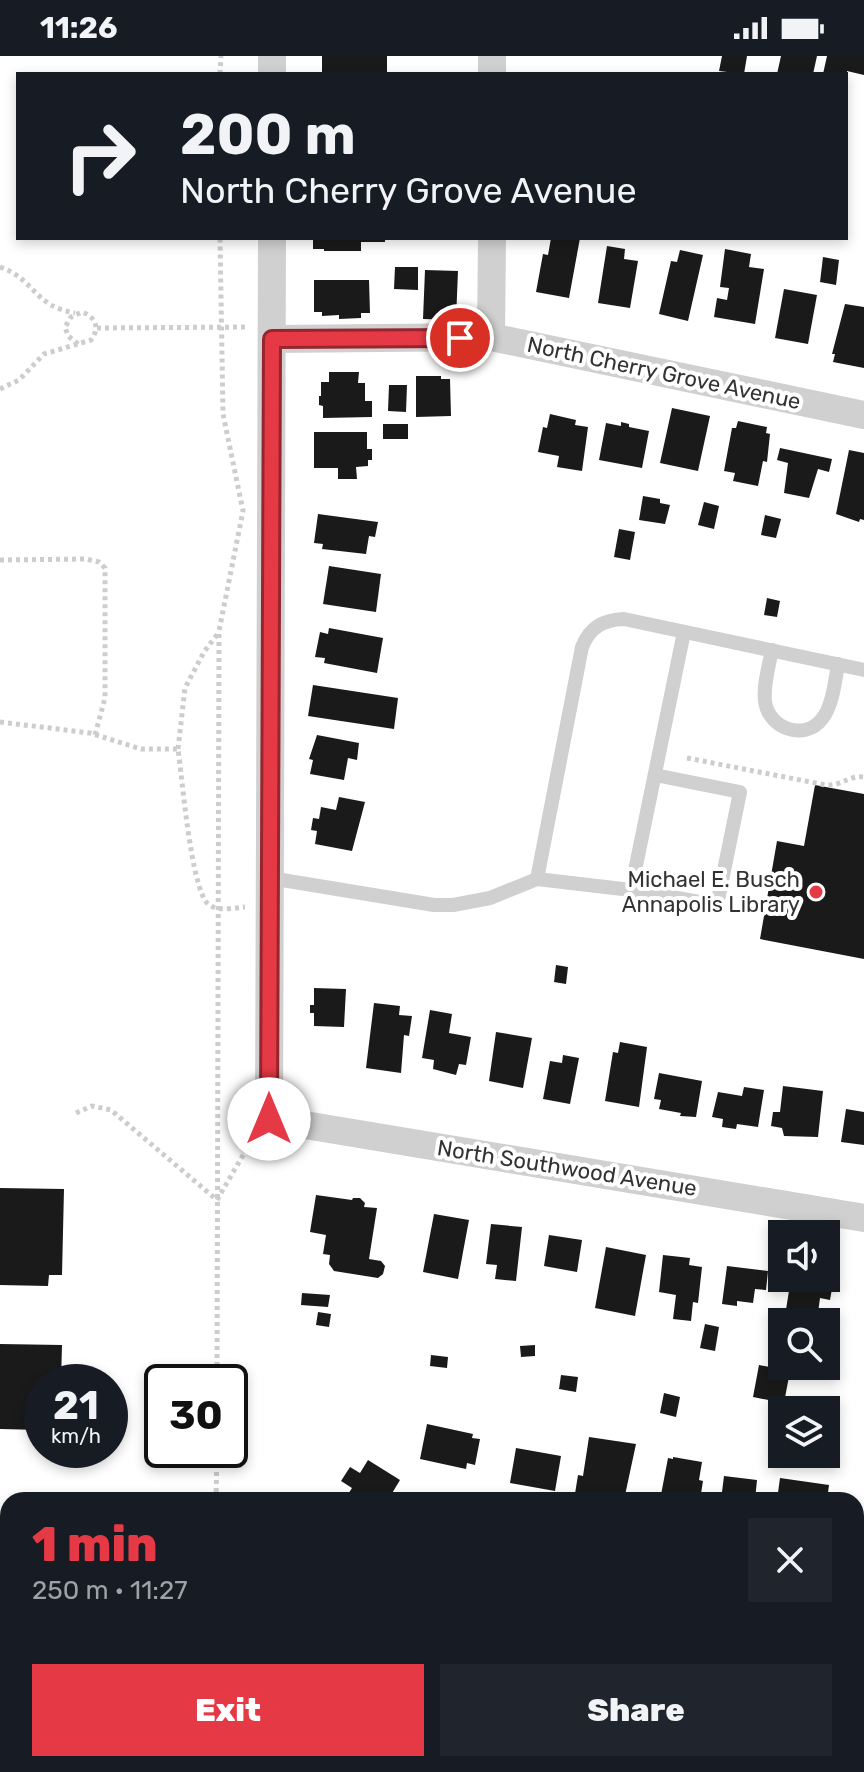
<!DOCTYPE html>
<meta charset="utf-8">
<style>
body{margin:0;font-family:Rubik,sans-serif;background:#20242c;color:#f1f3f6;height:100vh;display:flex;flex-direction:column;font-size:30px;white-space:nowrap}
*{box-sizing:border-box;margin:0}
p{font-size:26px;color:#9ea1a6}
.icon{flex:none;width:44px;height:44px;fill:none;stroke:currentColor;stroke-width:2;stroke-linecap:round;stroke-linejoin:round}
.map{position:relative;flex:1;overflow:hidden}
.side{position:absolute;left:0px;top:1436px;width:864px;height:280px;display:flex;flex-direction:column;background:#171b24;border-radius:24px 24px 0 0;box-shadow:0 4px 12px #0003}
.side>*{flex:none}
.hud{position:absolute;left:16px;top:16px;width:832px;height:168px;border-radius:0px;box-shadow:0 4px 12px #0003;background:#171b24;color:#f1f3f6;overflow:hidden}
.fabs{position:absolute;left:768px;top:1164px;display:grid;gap:16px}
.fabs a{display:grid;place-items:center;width:72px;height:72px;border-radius:0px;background:#171b24;box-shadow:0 4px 12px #0003;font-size:40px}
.speed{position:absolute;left:24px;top:1308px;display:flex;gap:16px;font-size:40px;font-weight:700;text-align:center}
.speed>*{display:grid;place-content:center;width:104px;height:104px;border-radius:50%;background:#171b24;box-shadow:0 4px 12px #0003;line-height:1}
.speed small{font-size:20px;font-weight:400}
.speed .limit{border:4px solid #111;border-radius:12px;background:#fff;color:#111}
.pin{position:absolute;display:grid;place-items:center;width:68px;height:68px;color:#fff;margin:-34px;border:4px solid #fff;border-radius:50%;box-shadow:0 2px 8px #0007}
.me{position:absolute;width:88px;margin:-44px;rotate:0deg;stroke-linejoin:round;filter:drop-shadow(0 0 6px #0008)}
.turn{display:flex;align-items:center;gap:28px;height:168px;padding:0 32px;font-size:36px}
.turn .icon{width:104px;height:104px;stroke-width:2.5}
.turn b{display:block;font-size:56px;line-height:68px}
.round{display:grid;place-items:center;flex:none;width:84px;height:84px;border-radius:0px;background:#20242c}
.summary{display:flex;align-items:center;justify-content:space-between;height:136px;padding:0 32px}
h1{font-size:48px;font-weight:800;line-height:60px;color:#e63946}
.button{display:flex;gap:16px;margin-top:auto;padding:16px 32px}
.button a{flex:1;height:92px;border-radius:0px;background:#e63946;color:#fff;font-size:32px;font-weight:800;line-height:92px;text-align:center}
.button a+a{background:#20242c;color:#f1f3f6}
.status{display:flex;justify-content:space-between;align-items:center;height:56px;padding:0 40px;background:#171b24;direction:ltr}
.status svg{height:22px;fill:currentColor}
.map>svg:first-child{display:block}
</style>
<div class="status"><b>11:26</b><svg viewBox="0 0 49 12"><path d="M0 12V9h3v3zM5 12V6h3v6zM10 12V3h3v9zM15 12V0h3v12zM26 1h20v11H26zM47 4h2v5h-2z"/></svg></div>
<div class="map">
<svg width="864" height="1716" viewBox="0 0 864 1716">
<rect width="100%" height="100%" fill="#fff"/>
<g fill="#1a1a1a">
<rect x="322" y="0" width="65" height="18"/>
<path d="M722,0h25l-3,18 -25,-3z"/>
<path d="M781,0h36l-4,18h-36z"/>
<path d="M827,0h37v19l-17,-4v3h-24z"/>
<path d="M313,182h72v4h-24v9h-37v-2h-11z"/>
<path d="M551,182h29l-11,60 -33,-6 7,-38 5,1z"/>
<path d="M607,190l18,3 -1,10 14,2 -8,47 -32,-5z"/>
<path d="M725,193l26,5 -2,13 15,2 -9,55 -41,-7 3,-19 10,2 2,-12 -9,-1z"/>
<path d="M680,194l23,5 -15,66 -29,-7 12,-53 6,1z"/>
<path d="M823,201l16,3 -3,25 -16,-3z"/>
<path d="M395,211h23v23l-24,-1z"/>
<path d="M425,214l33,1 -2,49 -33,-1z"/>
<path d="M314,224h55l1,33h-9v5l-22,1v-4l-17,1v-4h-8z"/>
<path d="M784,233l33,6 -9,49 -33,-6z"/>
<path d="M845,248l19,3v61l-31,-6 2,-8h-3z"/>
<path d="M329,316h30l-1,11h7v18h7v16l-49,1v-12l-4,-1v-9h2v-14h8z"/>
<path d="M416,320h25v3h9l1,37 -35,1z"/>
<path d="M389,329h18l-1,27 -18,-1z"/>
<path d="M672,352l38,8 -12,55 -38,-8z"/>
<path d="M550,358l26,6 -1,5 13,2 -6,44 -25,-4 2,-11 -21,-4 5,-25 4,1z"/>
<path d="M738,365l29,6 -1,6 4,1 -3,28 -4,-1 -5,25 -25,-5 2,-8 -11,-2 8,-43h4z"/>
<path d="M621,366l8,2v3l20,4 -7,37 -43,-8 7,-37 15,3z"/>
<rect x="383" y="368" width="25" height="15"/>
<path d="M314,376h53v17h5v11h-4v6l-12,1 1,12h-19v-11h-24z"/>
<path d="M780,392l52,11 -3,13 -11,-3 -9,29 -25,-5 4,-30 -11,-3z"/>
<path d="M849,394l15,3v67l-4,-1 -1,3 -23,-8z"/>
<path d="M643,440l17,3v4l10,2 -5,19 -26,-4z"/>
<path d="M704,446l15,4 -5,23 -16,-4z"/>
<path d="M318,458l60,8 -3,15 -6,-1 -3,18 -44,-5 1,-5 -9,-1z"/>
<path d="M765,459l16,4 -5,19 -15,-3z"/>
<path d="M619,473l16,3 -5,28 -16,-3z"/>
<path d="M329,510l52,8 -5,38 -53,-8z"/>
<path d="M767,542l13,3 -3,16 -13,-2z"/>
<path d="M329,572l54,10 -6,35 -53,-10 1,-5 -10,-1 5,-25 8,2z"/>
<path d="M313,629l85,13 -4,31 -86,-13z"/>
<path d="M317,679l42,8 -2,17 -9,-2 -4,22 -34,-6 3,-14 -4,-1z"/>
<path d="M815,729l49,9v165l-104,-20 17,-98 27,5z"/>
<path d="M339,741l26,5 -13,49 -37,-7 2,-13 -6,-1 2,-12 6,1 2,-12 15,3z"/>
<path d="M556,909l12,2 -2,17 -12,-2z"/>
<path d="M314,932l32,1 -2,38 -30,-1v-13h-4v-8h4z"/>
<path d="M374,947l26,3 -1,9 13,1 -3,20 -5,-1 -3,38 -35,-5z"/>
<path d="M430,954l22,4 -3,19 22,4 -5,28 -7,-1 -3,11 -23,-6 1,-9 -12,-2z"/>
<path d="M496,976l36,6 -9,50 -34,-7z"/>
<path d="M620,986l27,5 -8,60 -34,-6 8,-49 5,1z"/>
<path d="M563,999l16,3 -9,46 -27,-5 7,-38 12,2z"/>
<path d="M659,1017l43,8 -6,36 -16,-1 1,-3 -22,-4 2,-9 -7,-1z"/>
<path d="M783,1030l40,5 -5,46 -34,-1 -2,-8 -11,-2 2,-14h7z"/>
<path d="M744,1031l20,3 -6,37 -21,-3 -1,5 -14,-2 1,-8 -11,-2 6,-25 24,4z"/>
<path d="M846,1053l18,3v33l-23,-3z"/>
<path d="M0,1132l64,1 -2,86h-13l-1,11 -48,-1z"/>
<path d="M316,1139l36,5 1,-2h7l5,5 -1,4 13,1 -8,51 12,2 4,5 -2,8 -5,4 -44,-7 -5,-7 1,-9 -7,-1 3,-19 -16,-3z"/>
<path d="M434,1158l35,6 -11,59 -35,-7z"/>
<path d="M491,1168l31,3 -6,54 -21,-2 2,-14 -11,-1z"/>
<path d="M549,1179l33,5 -5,32 -33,-6z"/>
<path d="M606,1191l40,8 -11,61 -40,-8z"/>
<path d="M663,1199l27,3 -1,7 13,2 -4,36 -5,-1 -2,19 -18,-2 3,-24 -17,-3z"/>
<path d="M727,1210l41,5 -2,19 -11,-1 -2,14 -16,-2v5l-15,-2z"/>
<path d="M791,1222l42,5 -3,17 -10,-2 -2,15 -17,-2 -1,7 -15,-2z"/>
<path d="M302,1237l28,2 -2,12 -27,-2z"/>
<path d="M318,1256l13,2 -2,13 -13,-2z"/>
<path d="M705,1268l14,3 -4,24 -15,-3z"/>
<path d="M0,1288l62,1 -1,37h-19v48l-42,-1z"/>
<path d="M535,1289v11l-14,1 -1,-11z"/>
<path d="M431,1299l17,2 -1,11 -17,-2z"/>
<path d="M759,1309l31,6 -6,32 -31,-6z"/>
<path d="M561,1319l17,2 -2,15 -17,-3z"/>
<path d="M664,1337l16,4 -4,20 -16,-4z"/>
<path d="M427,1368l46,10 -1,4 8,1 -5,26 -8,-2 -1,6 -46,-10z"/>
<path d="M589,1381l47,7 -12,56h-50l4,-25 5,1z"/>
<path d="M516,1392l45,8 -6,35 -45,-8z"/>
<path d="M673,1401l29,5 -3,18 4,1 -3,19h-40l8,-42 5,1z"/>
<path d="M368,1404l32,20 -12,20h-41l-2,-1 7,-11 -11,-7 9,-14 10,6z"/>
<path d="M724,1420l33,4 -2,20h-34z"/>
<path d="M780,1422l49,7 -2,15h-50z"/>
<path d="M856,1650l8,2 -2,51 -6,-2z"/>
<path d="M830,1708h26l-3,8 -25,-3z"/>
</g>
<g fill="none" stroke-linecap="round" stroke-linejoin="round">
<g stroke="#cdcdcd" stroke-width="5" stroke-dasharray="4 4" stroke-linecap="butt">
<path d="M220,18l1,-18"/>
<path d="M0,211c35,12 33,39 75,46"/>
<path d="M97,272l151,-1"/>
<path d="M0,333l19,-9 25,-26 47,-14c9,-12 5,-23 -9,-28l-11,5 -6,10 3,9 10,8"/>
<path d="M0,504l86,-1 13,3 6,6v130l-10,37"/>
<path d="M0,666l90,11 51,16h37c4,27 13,140 30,155 10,8 25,4 37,3"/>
<path d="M178,693l7,-61 19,-36 15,-20"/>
<path d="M687,702l139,27c16,1 23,-10 38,-8"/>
<path d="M76,1057l16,-7 19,4 106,90 36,-62"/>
<path d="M217,1326l2,-751 24,-120 -20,-97 -3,-176"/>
<path d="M216,1444l1,-50"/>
<path d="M240,1708l1,8"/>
</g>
<g stroke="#d0d0d0" stroke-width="14">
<path d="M772,594c-3,16 -9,35 -7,51 3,27 39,41 57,18 11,-14 13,-38 16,-55"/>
<path d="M270,822l164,27h19l37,-7 47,-19 94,11 86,15 23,-113 -85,-17"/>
<path d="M537,823l45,-232c8,-20 21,-27 42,-28l240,51"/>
<path d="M631,834l53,-258"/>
</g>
<g stroke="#d0d0d0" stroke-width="28">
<path d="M272,18v-18"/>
<path d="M492,18v-18"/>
<path d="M272,182l-3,881 595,99"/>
<path d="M491,281l1,-99"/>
<path d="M272,283l219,-2 373,78"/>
<path d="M856,1572l8,2"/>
</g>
<path stroke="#d0d0d0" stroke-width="36" d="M0,1715l4,1"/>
</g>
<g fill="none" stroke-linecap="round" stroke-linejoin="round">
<defs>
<path id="route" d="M269,1063l3,-780 188,-1"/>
</defs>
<use href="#route" stroke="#96252e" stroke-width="20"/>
<use href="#route" stroke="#e63946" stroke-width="14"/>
</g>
<circle fill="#e63946" stroke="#fff" stroke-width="3" cx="816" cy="836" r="8"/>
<g text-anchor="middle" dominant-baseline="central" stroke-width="8" stroke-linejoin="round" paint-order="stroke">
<g font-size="22" fill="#333" stroke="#fff">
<text transform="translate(664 317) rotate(12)">North Cherry Grove Avenue</text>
<text transform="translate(567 1112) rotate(9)">North Southwood Avenue</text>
</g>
<g font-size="22" fill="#333" stroke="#fff" text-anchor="end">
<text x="800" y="823">Michael E. Busch<tspan x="800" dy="25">Annapolis Library</tspan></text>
</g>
</g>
</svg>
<div class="fabs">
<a><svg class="icon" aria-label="sound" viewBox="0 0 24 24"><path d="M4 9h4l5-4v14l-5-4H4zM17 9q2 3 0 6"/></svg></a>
<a><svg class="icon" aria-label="search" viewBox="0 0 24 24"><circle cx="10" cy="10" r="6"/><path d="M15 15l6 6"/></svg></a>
<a><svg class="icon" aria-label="layers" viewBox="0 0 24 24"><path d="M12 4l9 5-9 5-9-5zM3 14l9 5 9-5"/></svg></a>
</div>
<div class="speed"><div>21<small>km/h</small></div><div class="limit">30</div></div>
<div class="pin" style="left:460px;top:282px;background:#d93025"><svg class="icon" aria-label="arrive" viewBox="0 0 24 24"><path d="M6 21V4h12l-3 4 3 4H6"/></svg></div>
<svg class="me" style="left:269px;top:1063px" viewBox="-20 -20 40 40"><circle r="19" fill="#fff"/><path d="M0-13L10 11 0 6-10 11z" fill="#e63946"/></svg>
<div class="hud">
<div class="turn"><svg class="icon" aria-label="right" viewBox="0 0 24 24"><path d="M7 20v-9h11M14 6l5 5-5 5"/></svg><div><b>200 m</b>North Cherry Grove Avenue</div></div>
</div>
<section class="side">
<div class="summary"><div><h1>1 min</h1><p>250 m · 11:27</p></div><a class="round"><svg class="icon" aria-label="close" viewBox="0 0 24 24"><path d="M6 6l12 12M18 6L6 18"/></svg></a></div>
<div class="button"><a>Exit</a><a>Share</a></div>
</section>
</div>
